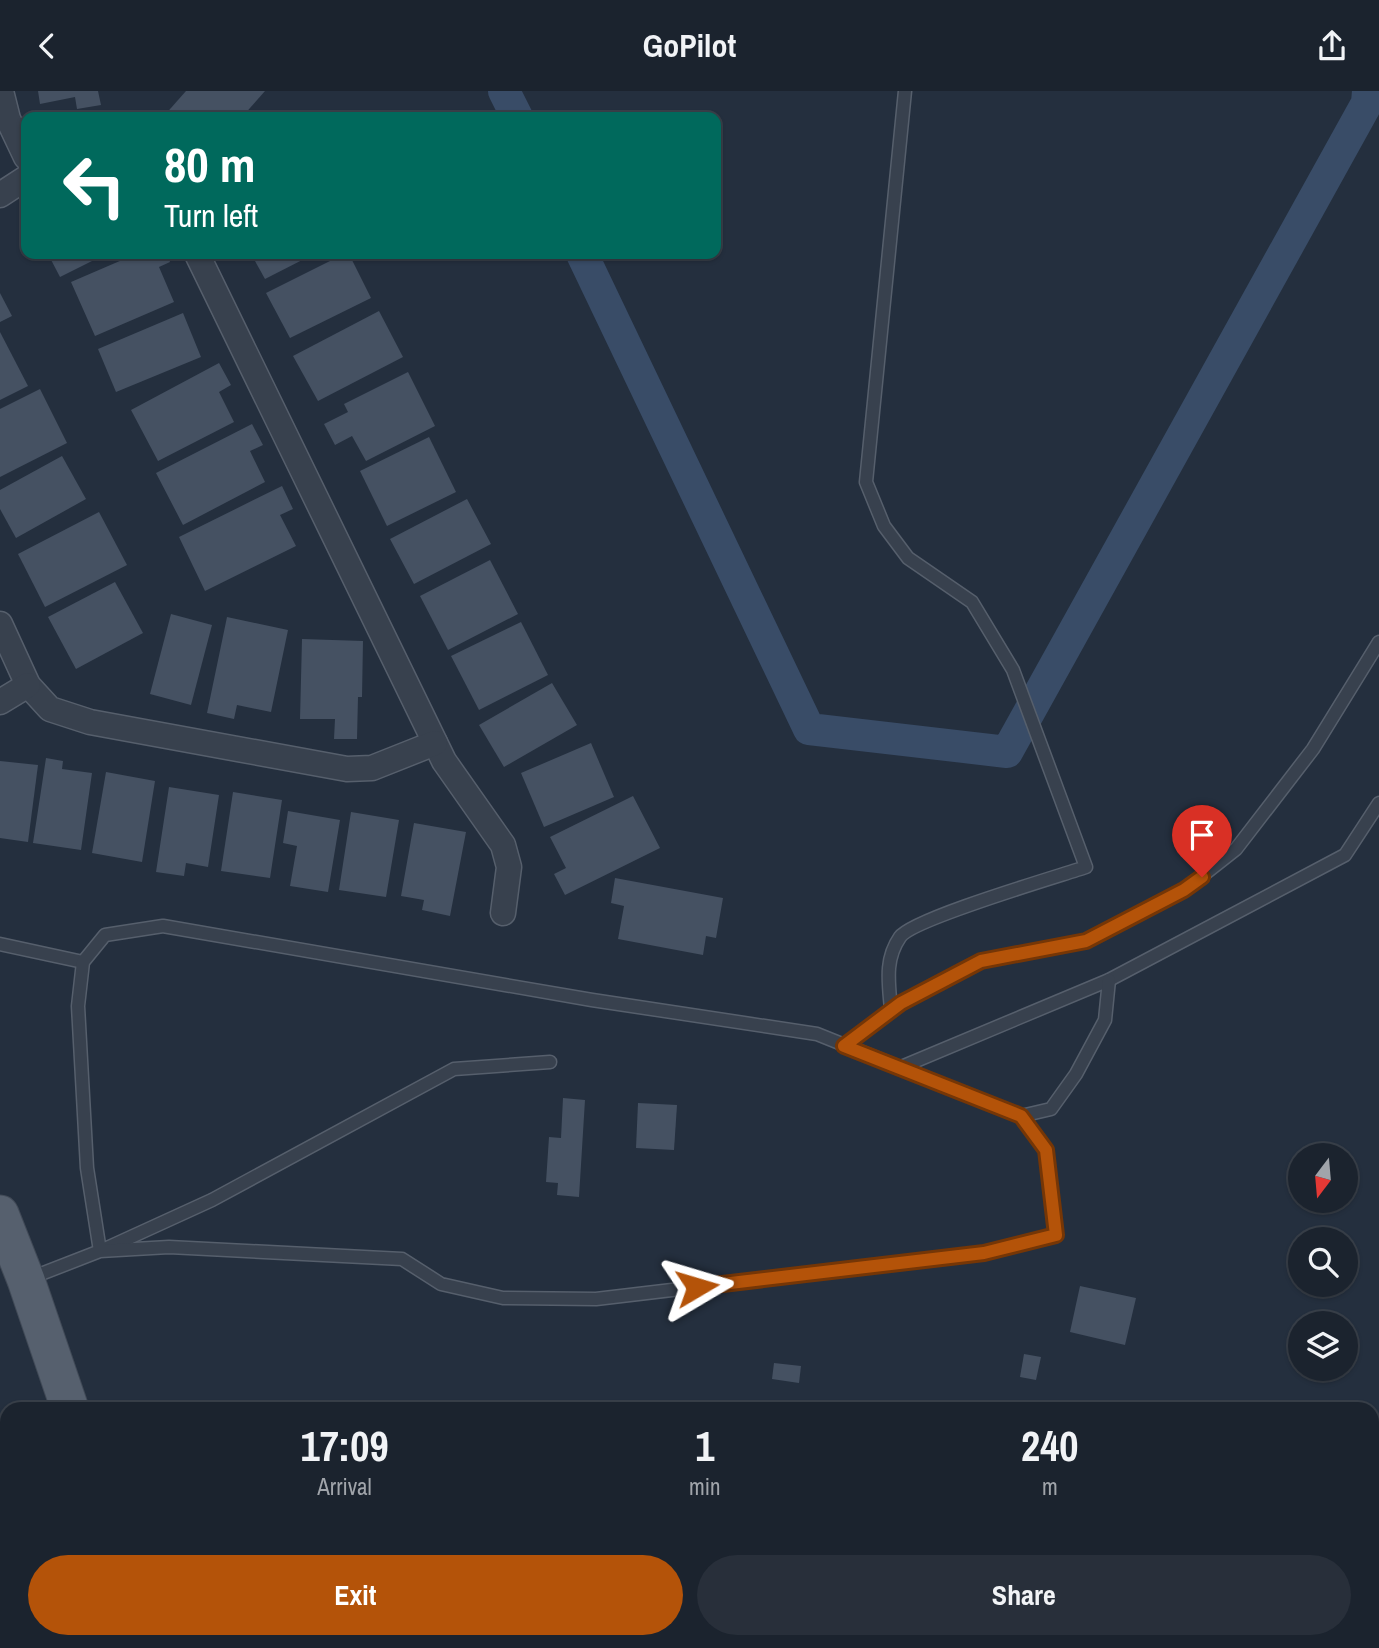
<!DOCTYPE html>
<style>
body{margin:0;font-family:"Archivo Narrow",sans-serif;background:#282f3a;color:#f1f3f6;height:100vh;display:flex;flex-direction:column;font-size:26px;white-space:nowrap}
*{box-sizing:border-box;margin:0}
p{font-size:23px;color:#a0a4aa}
.icon{flex:none;width:38px;height:38px;fill:none;stroke:currentColor;stroke-width:2;stroke-linecap:round;stroke-linejoin:round}
.map{position:relative;flex:1;overflow:hidden}
.panel{position:absolute;left:0px;top:1311px;width:1379px;height:247px;display:flex;flex-direction:column;background:#1b232e;border-radius:21px 21px 0 0;box-shadow:0 2px 5px #0004,0 0 0 2px #39404a}
.panel>*{flex:none}
.hud{position:absolute;left:21px;top:21px;width:700px;height:147px;border-radius:14px;box-shadow:0 2px 5px #0004,0 0 0 2px #39404a;background:#00695c;color:#fff;overflow:hidden}
.needle{width:46px;rotate:196deg}
.fabs{position:absolute;left:1288px;top:1052px;display:grid;gap:14px}
.fabs a{display:grid;place-items:center;width:70px;height:70px;border-radius:50%;background:#1b232e;box-shadow:0 2px 5px #0004,0 0 0 2px #39404a;font-size:35px}
.pin{position:absolute;display:grid;place-items:center;width:60px;height:60px;color:#fff;margin:-72px -30px;border-radius:50% 50% 50% 0;rotate:-45deg;box-shadow:0 0 7px #0007}
.pin .icon{rotate:45deg}
.me{position:absolute;width:77px;margin:-38px;rotate:83deg;stroke-linejoin:round;filter:drop-shadow(0 0 5px #0008)}
.turn{display:flex;align-items:center;gap:24px;height:147px;padding:0 28px;font-size:32px}
.turn .icon{width:91px;height:91px;stroke-width:2.5}
.turn b{display:block;font-size:49px;line-height:60px}
.eta{display:flex;justify-content:space-evenly;align-items:center;height:119px;text-align:center}
.eta b{font-size:42px;font-weight:700;line-height:49px}
.primary-button{display:flex;gap:14px;margin-top:auto;padding:14px 28px}
.primary-button a{flex:1;height:80px;border-radius:42px;background:#b45309;color:#fff;font-size:28px;font-weight:700;line-height:80px;text-align:center}
.primary-button a+a{background:#282f3a;color:#f1f3f6}
header{display:flex;justify-content:space-between;align-items:center;height:91px;padding:0 28px;background:#1b232e;font-size:32px;font-weight:700}
.map>svg:first-child{display:block}
</style>
<header><svg class="icon" aria-label="back" viewBox="0 0 24 24"><path d="M15 5l-7 7 7 7"/></svg>GoPilot<svg class="icon" aria-label="share" viewBox="0 0 24 24"><path d="M12 15V3M7 8l5-5 5 5M5 13v7h14v-7"/></svg></header>
<div class="map">
<svg width="1379" height="1557" viewBox="0 0 1379 1557">
<rect width="100%" height="100%" fill="#242f3e"/>
<g fill="none" stroke-linecap="round" stroke-linejoin="round">
<g stroke="#394c67" stroke-width="32">
<path d="M504,0l13,26"/>
<path d="M582,163l227,475 198,23 360,-649 1,-12"/>
</g>
</g>
<g fill="#455162">
<path d="M38,0h60l3,14 -24,4 -2,-12 -35,7z"/>
<path d="M186,0h79l-23,26h-79z"/>
<path d="M48,163h58l-46,23z"/>
<path d="M136,163h31l3,8 -11,5 15,35 -79,34 -24,-54z"/>
<path d="M251,163h63l-49,25z"/>
<path d="M344,163h5l22,44 -81,40 -24,-45z"/>
<path d="M0,202l12,23 -12,6z"/>
<path d="M379,220l24,46 -85,44 -25,-45z"/>
<path d="M183,222l18,44 -85,35 -18,-43z"/>
<path d="M0,241l28,54 -28,14z"/>
<path d="M219,272l12,22 -12,7 15,30 -76,39 -27,-51z"/>
<path d="M408,281l27,54 -69,35 -14,-25 -17,9 -11,-21 24,-12 -4,-8z"/>
<path d="M40,298l27,54 -67,34v-68z"/>
<path d="M252,333l11,21 -13,6 15,31 -82,43 -27,-52z"/>
<path d="M429,346l27,55 -69,34 -27,-55z"/>
<path d="M62,365l24,43 -70,39 -16,-29v-19z"/>
<path d="M282,395l11,23 -13,6 16,31 -91,45 -26,-54z"/>
<path d="M467,408l24,45 -77,40 -24,-45z"/>
<path d="M99,421l28,53 -82,42 -27,-53z"/>
<path d="M490,469l28,54 -70,36 -28,-54z"/>
<path d="M115,491l28,51 -67,36 -28,-52z"/>
<path d="M171,523l41,11 -21,80 -41,-11z"/>
<path d="M227,526l61,13 -17,82 -34,-7 -3,14 -27,-6z"/>
<path d="M521,531l27,53 -69,35 -28,-54z"/>
<path d="M302,548l61,2 -1,56h-4l-1,42h-23l1,-20h-35z"/>
<path d="M552,592l25,42 -73,42 -25,-42z"/>
<path d="M591,652l23,54 -70,30 -23,-54z"/>
<path d="M46,667l17,3 -1,8 30,4 -11,77 -48,-7z"/>
<path d="M0,670l38,4 -10,77 -28,-4z"/>
<path d="M106,681l49,9 -13,81 -50,-9z"/>
<path d="M169,696l50,8 -11,72 -22,-4 -2,13 -28,-4z"/>
<path d="M233,701l49,8 -12,78 -49,-7z"/>
<path d="M633,705l27,52 -95,47 -11,-21 12,-6 -16,-31z"/>
<path d="M288,720l52,9 -12,72 -38,-6 7,-40 -14,-3z"/>
<path d="M351,721l48,8 -13,77 -47,-7z"/>
<path d="M414,732l52,9 -16,84 -28,-6 2,-10 -23,-4z"/>
<path d="M615,787l108,20 -7,40 -10,-2 -3,19 -85,-16 6,-33 -13,-3z"/>
<path d="M563,1007l22,2 -6,97 -22,-2 1,-12 -12,-1 3,-45 12,1z"/>
<path d="M638,1012l39,2 -3,45 -38,-2z"/>
<path d="M1080,1195l56,12 -11,47 -55,-13z"/>
<path d="M1024,1263l17,3 -5,23 -16,-3z"/>
<path d="M774,1272l27,3 -2,17 -27,-4z"/>
</g>
<g fill="none" stroke-linecap="round" stroke-linejoin="round">
<defs>
<g id="service">
<path d="M0,853l83,18"/>
<path d="M891,919c-2,-26 -7,-50 9,-73 12,-18 156,-60 186,-70l-73,-197 -41,-68 -64,-44 -24,-32 -18,-44 39,-391"/>
<path d="M844,955l57,-43 80,-42 105,-20 98,-51 52,-41 77,-100 66,-107"/>
<path d="M899,977l210,-88 236,-125 34,-52"/>
<path d="M1021,1025l30,-7 25,-35 29,-54 4,-40"/>
<path d="M107,1157l105,-48 242,-131 96,-7"/>
<path d="M28,1188l72,-28 -13,-83 -9,-162 5,-44 22,-27 58,-9 429,74 225,34 204,82 25,34 10,85 -72,18 -388,46 -93,-1 -62,-14 -39,-25 -233,-12 -69,4"/>
</g>
<g id="minor">
<path d="M1,0l7,28 18,38"/>
<path d="M0,104l26,-17"/>
<path d="M197,163l247,507 59,84 6,22 -6,46"/>
<path d="M0,533l28,61 22,24 40,13 257,47 25,-1 63,-25"/>
<path d="M0,611l28,-17"/>
</g>
<g id="primary">
<path d="M0,1123l26,66 44,129"/>
<path d="M130,1550l2,7"/>
</g>
</defs>
<use href="#service" stroke="#565f6c" stroke-width="15"/>
<use href="#minor" stroke="#565f6c" stroke-width="27"/>
<use href="#primary" stroke="#414a57" stroke-width="39"/>
<use href="#service" stroke="#38414e" stroke-width="12"/>
<use href="#minor" stroke="#38414e" stroke-width="24"/>
<use href="#primary" stroke="#56606e" stroke-width="37"/>
</g>
<g fill="none" stroke-linecap="round" stroke-linejoin="round">
<defs>
<path id="route" d="M697,1196l287,-34 72,-18 -10,-85 -25,-34 -177,-70 57,-43 80,-42 105,-20 98,-51 18,-13"/>
</defs>
<use href="#route" stroke="#753606" stroke-width="18"/>
<use href="#route" stroke="#b45309" stroke-width="12"/>
</g>
</svg>
<div class="fabs">
<a><svg class="needle" viewBox="-14 -14 28 28"><path d="M0-13l5 13h-10z" fill="#e53935"/><path d="M0 13l5-13h-10z" fill="#a0a4aa"/></svg></a>
<a><svg class="icon" aria-label="search" viewBox="0 0 24 24"><circle cx="10" cy="10" r="6"/><path d="M15 15l6 6"/></svg></a>
<a><svg class="icon" aria-label="layers" viewBox="0 0 24 24"><path d="M12 4l9 5-9 5-9-5zM3 14l9 5 9-5"/></svg></a>
</div>
<div class="pin" style="left:1202px;top:786px;background:#d93025"><svg class="icon" aria-label="arrive" viewBox="0 0 24 24"><path d="M6 21V4h12l-3 4 3 4H6"/></svg></div>
<svg class="me" style="left:697px;top:1196px" viewBox="-20 -20 40 40"><path d="M0-17L14 15 0 8-14 15z" fill="#b45309" stroke="#fff" stroke-width="4"/></svg>
<div class="hud">
<div class="turn"><svg class="icon" aria-label="left" viewBox="0 0 24 24"><path d="M17 20v-9H6M10 6l-5 5 5 5"/></svg><div><b>80 m</b>Turn left</div></div>
</div>
<section class="panel">
<div class="eta">
<div><b>17:09</b><p>Arrival</p></div>
<div><b>1</b><p>min</p></div>
<div><b>240</b><p>m</p></div>
</div>
<div class="primary-button"><a>Exit</a><a>Share</a></div>
</section>
</div>
